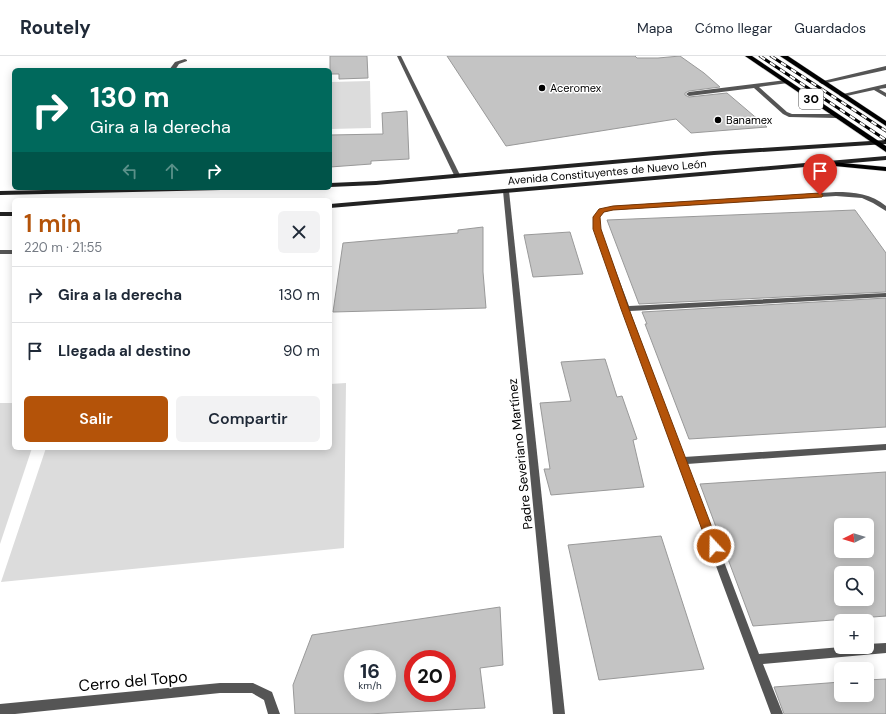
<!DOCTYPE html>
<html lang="es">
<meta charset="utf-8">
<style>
body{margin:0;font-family:"DM Sans",sans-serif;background:#f2f2f3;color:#1f2937;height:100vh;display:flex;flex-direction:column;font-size:15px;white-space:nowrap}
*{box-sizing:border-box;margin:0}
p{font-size:13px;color:#747a83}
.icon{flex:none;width:22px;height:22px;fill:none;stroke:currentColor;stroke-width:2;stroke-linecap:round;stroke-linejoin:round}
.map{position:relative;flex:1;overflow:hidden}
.drawer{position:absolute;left:12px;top:142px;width:320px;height:252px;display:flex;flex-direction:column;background:#fff;border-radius:6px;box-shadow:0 2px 10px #0003}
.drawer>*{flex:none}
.hud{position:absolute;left:12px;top:12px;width:320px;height:122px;border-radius:6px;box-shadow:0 2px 10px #0003;background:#00695c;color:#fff;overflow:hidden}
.needle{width:26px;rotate:265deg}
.buttons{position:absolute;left:834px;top:462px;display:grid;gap:8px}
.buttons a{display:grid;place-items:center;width:40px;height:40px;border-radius:6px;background:#fff;box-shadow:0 2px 10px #0003;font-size:20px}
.speed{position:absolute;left:344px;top:594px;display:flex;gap:8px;font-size:20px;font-weight:700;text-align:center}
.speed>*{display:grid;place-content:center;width:52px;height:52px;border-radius:50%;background:#fff;box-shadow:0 2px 10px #0003;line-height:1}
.speed small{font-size:10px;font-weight:400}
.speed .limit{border:6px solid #d22;background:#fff;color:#111}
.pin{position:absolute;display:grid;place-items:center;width:34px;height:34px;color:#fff;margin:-41px -17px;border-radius:50% 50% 50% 0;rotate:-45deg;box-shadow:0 0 4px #0007}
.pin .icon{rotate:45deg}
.me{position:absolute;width:44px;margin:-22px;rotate:339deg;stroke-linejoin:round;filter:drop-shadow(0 0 3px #0008)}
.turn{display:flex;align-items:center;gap:14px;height:84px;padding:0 12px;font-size:18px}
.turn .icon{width:52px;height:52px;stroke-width:2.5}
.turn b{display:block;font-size:28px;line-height:34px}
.lanes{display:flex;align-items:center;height:38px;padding:0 12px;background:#0003;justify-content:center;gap:20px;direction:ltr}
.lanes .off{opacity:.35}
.round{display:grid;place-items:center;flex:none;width:42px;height:42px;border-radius:6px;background:#f2f2f3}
.summary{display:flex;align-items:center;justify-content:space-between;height:68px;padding:0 12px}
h1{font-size:24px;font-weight:600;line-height:30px;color:#b45309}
.primary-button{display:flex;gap:8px;margin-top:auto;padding:8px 12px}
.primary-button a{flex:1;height:46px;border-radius:6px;background:#b45309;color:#fff;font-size:16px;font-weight:600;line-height:46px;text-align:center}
.primary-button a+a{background:#f2f2f3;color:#1f2937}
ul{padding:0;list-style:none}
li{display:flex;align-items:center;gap:12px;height:56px;padding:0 12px;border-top:1px solid #e0e1e3}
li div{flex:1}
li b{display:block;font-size:15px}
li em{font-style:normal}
header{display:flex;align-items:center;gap:24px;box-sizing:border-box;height:56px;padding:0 20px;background:#fff;border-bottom:1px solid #e0e1e3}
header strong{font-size:19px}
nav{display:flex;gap:22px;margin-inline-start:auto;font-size:14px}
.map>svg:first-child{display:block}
</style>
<header>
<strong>Routely</strong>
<nav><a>Mapa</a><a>Cómo llegar</a><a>Guardados</a></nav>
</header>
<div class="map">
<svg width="886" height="658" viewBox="0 0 886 658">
<rect width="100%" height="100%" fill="#fff"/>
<g fill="#dcdcdc">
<path d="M370,25l1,47 -41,1v-47z"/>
<path d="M346,327l-2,165 -343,34 45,-134h284v-64z"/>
<path d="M0,347h14v45h18l-32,96z"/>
</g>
<g fill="#c4c4c4" stroke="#999" fill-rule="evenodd">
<path d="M330,0h37l1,22 -29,1v-5h-9z"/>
<path d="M447,0h188l2,2h21l22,-2 24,17 16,14 -31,4 -4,2v2l4,2 38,-4 40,34 -76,6 -15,-14 -170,27z"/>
<path d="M407,55l2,48 -38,2v3l-41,3v-32l53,-1 -1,-21z"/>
<path d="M855,154l31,43v39l-247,12 -32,-84z"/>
<path d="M483,171v45l3,36 -153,4 10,-69 115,-10v-3z"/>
<path d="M570,176l13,42 -50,3 -9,-42z"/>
<path d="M886,242v129l-197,12 -44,-115h2l-5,-12z"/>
<path d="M605,303l12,38 5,-1 15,43 -4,1 11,47 -93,8 -7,-26h6l-10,-66 31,-2 -10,-39z"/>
<path d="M886,416v144l-133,10 -53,-142zM841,469h26v26h-26zM841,517h26v26h-26z"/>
<path d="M661,480l43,133 -105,11 -31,-135z"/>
<path d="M500,551l3,58 -23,3 5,40 -117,6h-73l-2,-29 19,-50zM353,603h34v34h-34zM413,603h34v34h-34z"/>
<path d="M886,623v35h-102l-10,-27 67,-5v13h26v-15z"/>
</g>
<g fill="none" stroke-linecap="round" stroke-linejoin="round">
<defs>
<g id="trunk">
<path d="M745,0h7l134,90v6z"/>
<path d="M780,0h8l98,65v5z"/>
<path d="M821,105l65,6v4l-62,-6h-3z"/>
</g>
</defs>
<use href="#trunk" stroke="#dbdbdb" stroke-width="1"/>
<g fill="#555" fill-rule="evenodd">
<path d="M185,3l2,1v1l-8,3 -4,6h-6l6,-8z"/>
<path d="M886,10v4l-64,14 -3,-2z"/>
<path d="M786,24l3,2 -1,1 -29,4 28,25 5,2h44l3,2 -3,2 -47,-1 -6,-3 -29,-26 -65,8 -3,-2 3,-2z"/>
<path d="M886,28v4l-7,1 7,4v4l-12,-7 -32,7 -3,-2z"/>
<path d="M836,136c18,0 36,2 50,14v5l-13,-8 -11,-5 -26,-2 -223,14 -9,2 -5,5 1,12 29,77 257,-13v4l-256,14 54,146 202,-13v6l-199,14 72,190 82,-7h26v-3l19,-1v10l-123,11 20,50h-12l-94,-253 -83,-232 -1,-12 7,-7 13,-4z"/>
<rect x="0" y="194" width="14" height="4"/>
</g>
<g fill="#555" fill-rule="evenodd">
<path d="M397,0h4l59,119 -1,1h-4l-1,-1z"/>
<path d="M506,133l3,2 56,523h-12l-50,-523z"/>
<path d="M220,627h33l19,9 8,22h-12l-4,-14 -12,-7h-32l-205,21h-15v-10z"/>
</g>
<g fill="#222" fill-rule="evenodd">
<path d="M886,84v4l-172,11 -338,30 -46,2v-4l46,-2 338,-30z"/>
<path d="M886,100v4l-556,48v-4z"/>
<path d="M139,132h85l-3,2 -221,5v-4z"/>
<rect x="0" y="156" width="14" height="4"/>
</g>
<use href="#trunk" fill="#000" fill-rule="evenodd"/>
<defs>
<g id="rail">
<path d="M760,0l126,84"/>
<path d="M771,0l115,75"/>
</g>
</defs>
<use href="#rail" stroke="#000" stroke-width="3"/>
<use href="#rail" stroke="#fff" stroke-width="2" stroke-dasharray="6" stroke-linecap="butt"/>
</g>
<path fill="#b45309" stroke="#753606" d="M820,137l3,2 -1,2 -209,13 -9,2 -4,5 1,12 28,80 90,237 -2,3 -3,2 -4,-2 -2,-3 -87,-237 -28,-80v-12l6,-8 14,-3z"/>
<g fill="#000" stroke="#fff" stroke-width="1.5">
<circle cx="542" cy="32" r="4"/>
<circle cx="718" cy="64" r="4"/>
</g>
<g text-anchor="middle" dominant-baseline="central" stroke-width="3" stroke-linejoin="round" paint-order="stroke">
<g font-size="11" fill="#000" stroke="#fff" text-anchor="start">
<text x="550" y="32">Aceromex</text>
<text x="726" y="64">Banamex</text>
</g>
<g font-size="11" fill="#000" stroke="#fff">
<text transform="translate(607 116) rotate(-5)">Avenida Constituyentes de Nuevo León</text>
</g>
<rect fill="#fff" stroke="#4c4c4c" stroke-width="1" x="799" y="33" width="24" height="20" rx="3"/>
<g font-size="12" font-weight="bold" fill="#000">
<text x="811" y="43">30</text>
</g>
<g font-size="13" fill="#000" stroke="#fff">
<text transform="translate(520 398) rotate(-96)">Padre Severiano Martínez</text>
</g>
<g font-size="16" fill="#000" stroke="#fff">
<text transform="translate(133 625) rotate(-5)">Cerro del Topo</text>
</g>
</g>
</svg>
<div class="buttons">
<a><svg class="needle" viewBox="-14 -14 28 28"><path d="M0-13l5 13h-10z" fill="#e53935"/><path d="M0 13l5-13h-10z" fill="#747a83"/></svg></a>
<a><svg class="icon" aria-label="search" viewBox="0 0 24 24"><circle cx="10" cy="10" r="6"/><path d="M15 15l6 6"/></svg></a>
<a>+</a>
<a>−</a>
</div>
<div class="speed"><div>16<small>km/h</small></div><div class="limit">20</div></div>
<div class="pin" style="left:820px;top:139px;background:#d93025"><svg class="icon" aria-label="arrive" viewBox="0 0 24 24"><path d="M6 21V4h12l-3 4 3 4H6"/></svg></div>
<svg class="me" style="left:714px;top:490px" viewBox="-20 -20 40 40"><circle r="17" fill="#b45309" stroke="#fff" stroke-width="3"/><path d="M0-11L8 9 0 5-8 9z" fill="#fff"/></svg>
<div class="hud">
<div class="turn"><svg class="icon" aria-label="right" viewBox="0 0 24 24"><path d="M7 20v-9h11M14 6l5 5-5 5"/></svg><div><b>130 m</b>Gira a la derecha</div></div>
<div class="lanes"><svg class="icon off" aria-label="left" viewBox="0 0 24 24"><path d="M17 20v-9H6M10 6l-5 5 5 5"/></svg><svg class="icon off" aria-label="ahead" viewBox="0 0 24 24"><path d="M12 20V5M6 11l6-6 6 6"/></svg><svg class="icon" aria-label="right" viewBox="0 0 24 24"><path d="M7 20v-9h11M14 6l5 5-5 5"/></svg></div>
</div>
<section class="drawer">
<div class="summary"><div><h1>1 min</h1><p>220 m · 21:55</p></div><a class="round"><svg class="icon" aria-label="close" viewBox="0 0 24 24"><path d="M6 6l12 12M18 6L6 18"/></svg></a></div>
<ul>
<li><svg class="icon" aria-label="right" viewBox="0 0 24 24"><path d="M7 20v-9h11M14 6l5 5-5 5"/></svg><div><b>Gira a la derecha</b></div><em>130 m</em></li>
<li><svg class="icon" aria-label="arrive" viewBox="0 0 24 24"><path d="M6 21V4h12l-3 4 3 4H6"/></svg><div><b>Llegada al destino</b></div><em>90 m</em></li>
</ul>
<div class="primary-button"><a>Salir</a><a>Compartir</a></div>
</section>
</div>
